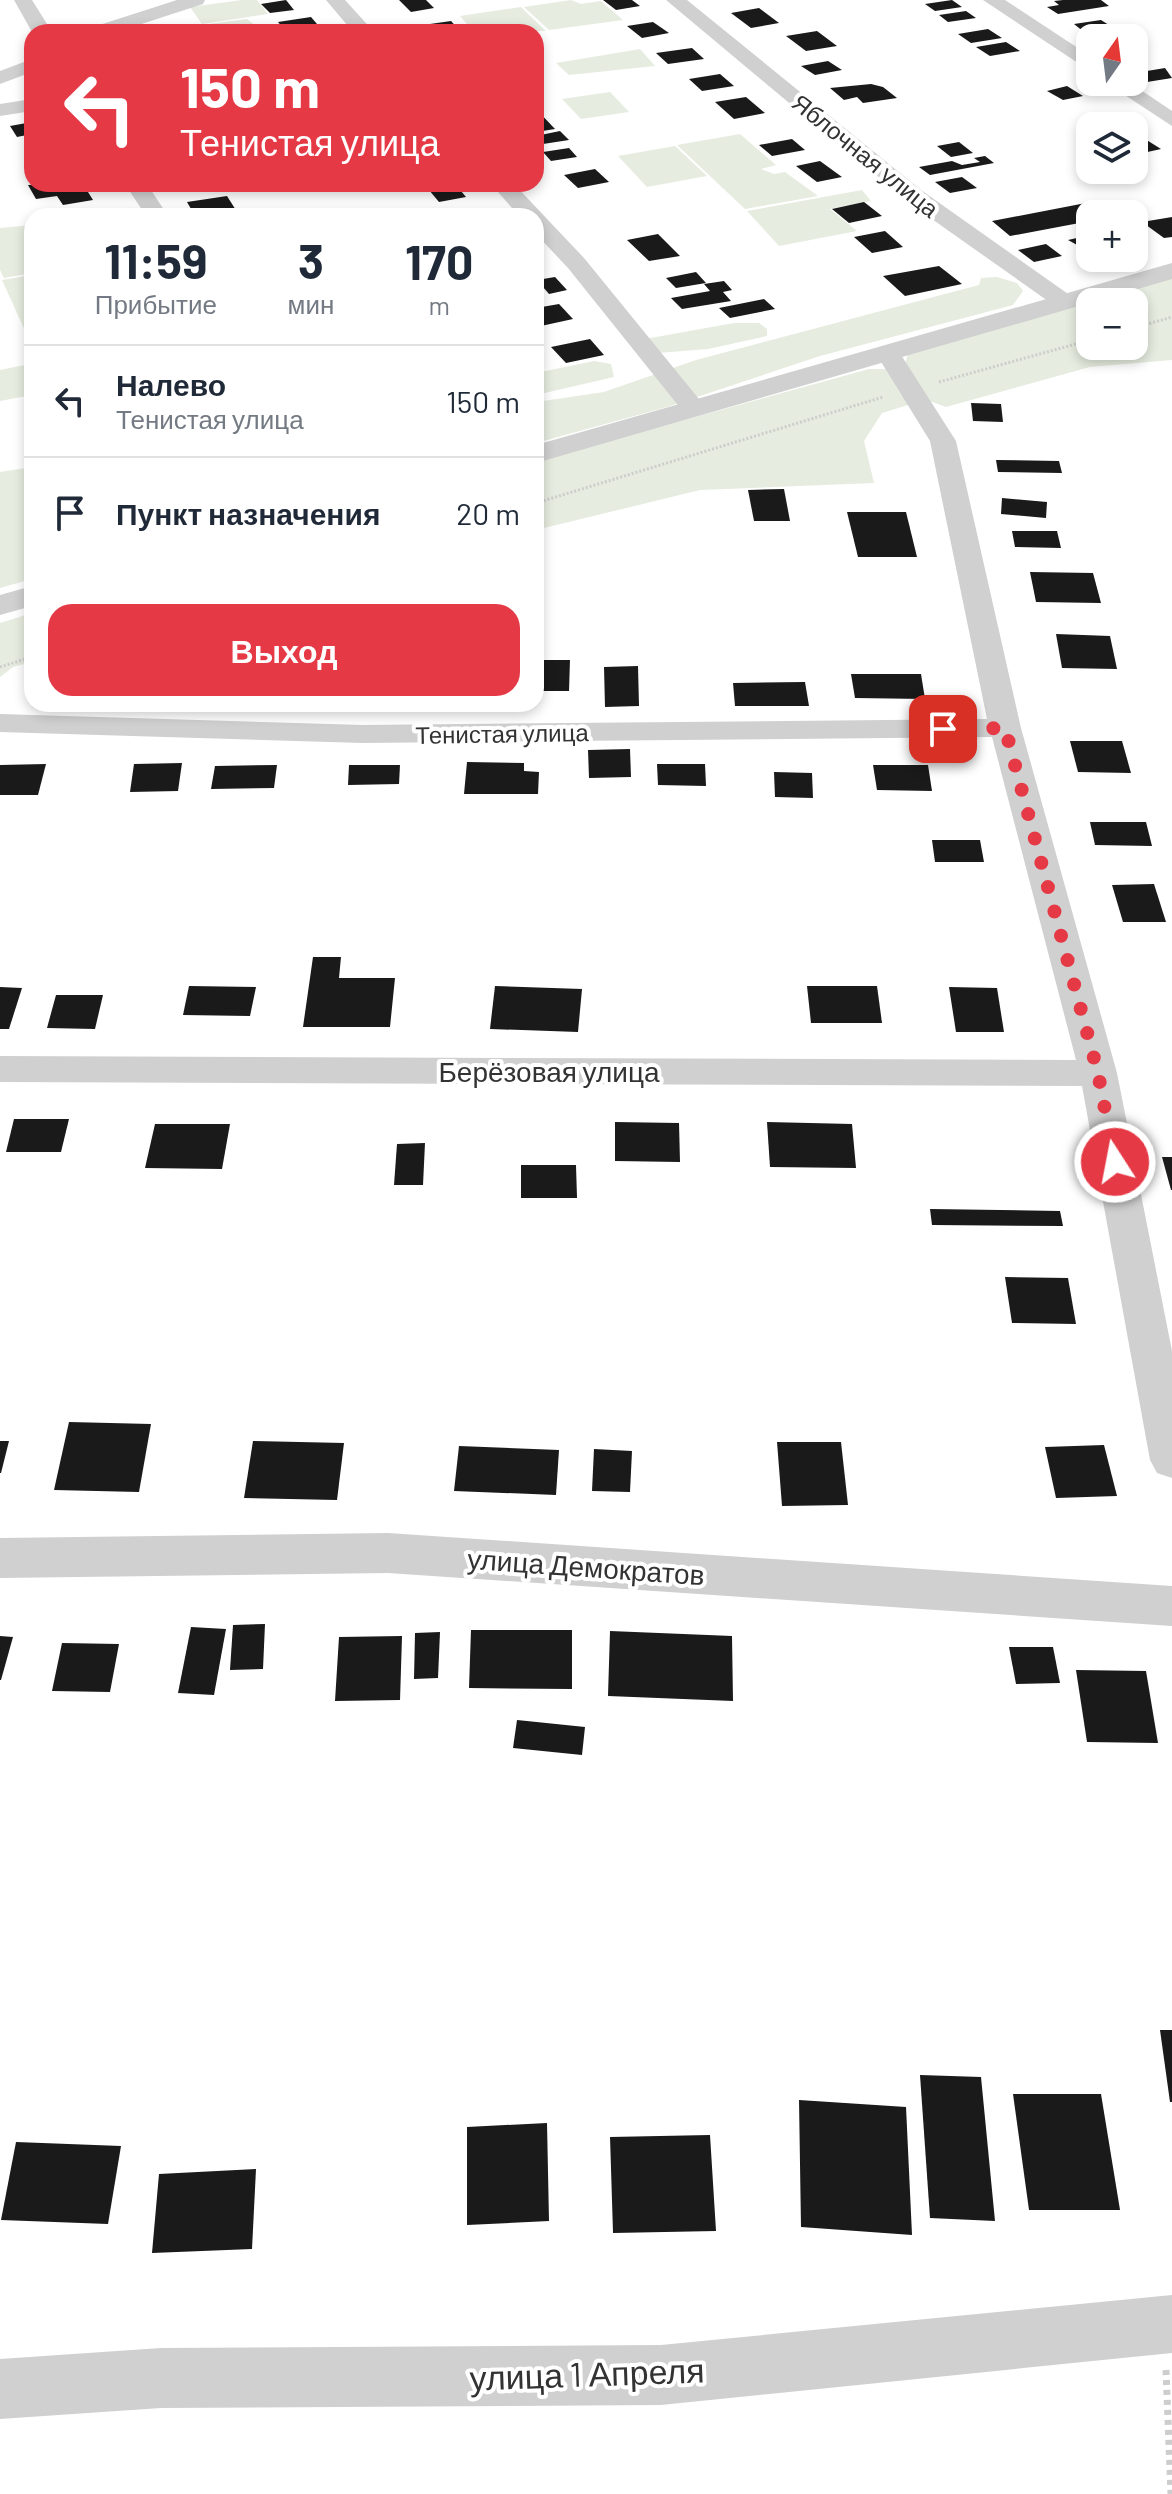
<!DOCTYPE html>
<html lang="ru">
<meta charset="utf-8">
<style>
body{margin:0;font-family:Barlow,sans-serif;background:#f2f2f3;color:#1f2937;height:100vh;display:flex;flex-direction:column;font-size:30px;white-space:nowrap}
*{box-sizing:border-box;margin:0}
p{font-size:26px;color:#747a83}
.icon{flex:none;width:44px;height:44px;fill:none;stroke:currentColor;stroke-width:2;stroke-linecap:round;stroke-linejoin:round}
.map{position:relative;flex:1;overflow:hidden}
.sheet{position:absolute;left:24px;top:208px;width:520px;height:504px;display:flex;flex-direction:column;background:#fff;border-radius:24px;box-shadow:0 4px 12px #0003}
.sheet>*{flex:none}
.guide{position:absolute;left:24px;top:24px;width:520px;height:168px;border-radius:24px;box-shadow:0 4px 12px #0003;background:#e63946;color:#fff;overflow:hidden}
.needle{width:52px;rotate:14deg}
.tools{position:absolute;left:1076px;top:24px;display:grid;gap:16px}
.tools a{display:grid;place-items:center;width:72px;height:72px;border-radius:16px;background:#fff;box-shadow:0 4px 12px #0003;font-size:40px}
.pin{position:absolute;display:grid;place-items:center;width:68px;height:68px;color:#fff;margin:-34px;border-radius:16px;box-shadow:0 4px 12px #0006}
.me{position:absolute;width:88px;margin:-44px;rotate:349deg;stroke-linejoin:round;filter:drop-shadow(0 0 6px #0008)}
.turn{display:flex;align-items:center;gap:28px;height:168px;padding:0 24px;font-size:36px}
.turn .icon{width:104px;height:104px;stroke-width:2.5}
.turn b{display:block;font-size:56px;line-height:68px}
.eta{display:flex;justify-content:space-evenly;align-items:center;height:136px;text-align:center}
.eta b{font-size:48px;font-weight:700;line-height:56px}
.action{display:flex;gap:16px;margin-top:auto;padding:16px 24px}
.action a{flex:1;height:92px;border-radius:24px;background:#e63946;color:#fff;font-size:32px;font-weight:700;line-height:92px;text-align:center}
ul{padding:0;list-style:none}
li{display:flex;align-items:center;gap:24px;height:112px;padding:0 24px;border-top:2px solid #e0e1e3}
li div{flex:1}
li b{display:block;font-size:30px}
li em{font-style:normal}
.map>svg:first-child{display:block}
</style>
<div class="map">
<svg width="1172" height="2494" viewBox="0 0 1172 2494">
<rect width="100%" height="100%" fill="#fff"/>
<g fill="#e6ecdf" fill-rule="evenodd">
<path d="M242,0h15l11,14 -66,10 -12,-17z"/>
<path d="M571,0l10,4 20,-3 22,19 -74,10 -25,-23z"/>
<path d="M521,7l25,24 -72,1 -14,-16z"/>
<path d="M247,19l9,7 20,-2 7,8h-85l-4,-6z"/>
<path d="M640,49l15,17 -86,9 -13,-12z"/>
<path d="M610,92l19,20 -48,7 -19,-20z"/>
<path d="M740,134l36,31 -15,4 13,5 11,-2 33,24 -73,13 -68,-64z"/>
<path d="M675,146l32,30 -60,11 -29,-31z"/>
<path d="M862,190l9,11 -41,8 27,22 -78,15 -32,-35z"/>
<path d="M32,225v17l-3,1 3,16 -10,2 10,-1v13l-28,5 -4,-8v-42z"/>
<path d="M32,275v69h-1l-29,-64z"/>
<path d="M997,277l20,6 6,8 -10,14 -193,51 -153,51 -131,36v-41l68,-10 92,-32 283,-75 2,-7z"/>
<path d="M1172,278v82l-82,7 -144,40 -19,-7 -22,-36 3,-11zM1090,302h44v44h-44z"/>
<path d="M734,323h25l8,6v7l-59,13 -50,4 -13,-14z"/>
<path d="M594,361l17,3 3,13 -78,18v-22z"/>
<path d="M30,364l2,31 -32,6v-31z"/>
<path d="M869,369h18l24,35 -29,9 -18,28 10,42 -174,7 -164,40v-69z"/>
<path d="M32,467v112l-32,9v-116z"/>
<path d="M32,613v49l-19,5 -13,10v-54z"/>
</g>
<g fill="#1a1a1a">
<path d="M286,0l8,10 -24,3 -9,-9z"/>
<path d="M399,0h27l8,8 -23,4z"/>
<path d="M603,0h29l8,6 -24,4z"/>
<path d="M952,0l10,7 -27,4 -10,-7z"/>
<path d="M1101,0l8,6 -51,8 -11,-7 12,-2 -5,-4 9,-1z"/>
<path d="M759,8l20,15 -28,5 -20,-15z"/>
<path d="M966,11l10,7 -28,4 -9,-7z"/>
<path d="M311,17l12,14 -37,1 -8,-10z"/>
<path d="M1101,20l11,7 -28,5 -10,-8z"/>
<path d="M451,21l10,11h-32l-6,-7z"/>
<path d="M653,22l16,11 -27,5 -15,-12z"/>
<path d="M988,29l14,9 -31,5 -13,-9z"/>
<path d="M817,31l20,15 -31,5 -20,-15z"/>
<path d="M1006,42l14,9 -30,5 -14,-9z"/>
<path d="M692,48l12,11 -36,5 -12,-11z"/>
<path d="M828,61l14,9 -27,5 -14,-9z"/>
<path d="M1165,68l7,10 -25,4 -12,-9z"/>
<path d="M720,74l14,12 -32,5 -13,-12z"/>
<path d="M871,84l12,3 14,11 -34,5 -6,-6 -13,3 -14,-12z"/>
<path d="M1067,86l16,10 -20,4 -16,-9z"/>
<path d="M746,97l19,16 -31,6 -19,-17z"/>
<path d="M536,109l19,20 -19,3z"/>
<path d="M32,122v12l-15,3 -7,-11z"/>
<path d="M560,131l9,9 -26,4 -7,-8z"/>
<path d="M792,139l13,11 -33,6 -13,-11z"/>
<path d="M1145,139l16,10 -27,6v-13z"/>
<path d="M959,142l14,11 -22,4 -14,-11z"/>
<path d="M569,148l8,9 -26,4 -8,-9z"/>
<path d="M985,156l9,7 -64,12 -11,-8 33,-6 10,4 18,-3 -6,-4z"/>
<path d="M820,161l22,16 -25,5 -21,-16z"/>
<path d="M595,169l14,13 -31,6 -14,-13z"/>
<path d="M962,177l15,11 -27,5 -15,-11z"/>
<path d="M83,184l10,16 -30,5 -6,-9 -21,3 -8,-14z"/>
<path d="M456,185l10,12 -27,5 -10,-12z"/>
<path d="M227,196l12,19 -44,1 -8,-14z"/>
<path d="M864,202l18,14 -33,7 -17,-14z"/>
<path d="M1091,202l16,12h-17v7l-80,15 -18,-15z"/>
<path d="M1172,217v20l-8,1 -22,-16z"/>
<path d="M885,231l18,16 -31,6 -18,-16z"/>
<path d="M658,234l22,22 -31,5 -22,-21z"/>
<path d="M1090,235v17l-22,-12z"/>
<path d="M1046,244l16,12 -28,6 -16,-12z"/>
<path d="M939,266l23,18 -57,12 -22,-20z"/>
<path d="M696,272l10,11 -30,5 -10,-10z"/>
<path d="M555,277l12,13 -18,4 -12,-14z"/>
<path d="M724,281l8,9 -9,2 8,9 -49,8 -11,-11 39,-7 -6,-7z"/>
<path d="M764,299l11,10 -45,9 -11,-10z"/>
<path d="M559,304l14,15 -32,7 -5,-6v-12z"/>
<path d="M590,339l14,16 -38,8 -15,-16z"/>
<path d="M971,403l30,1 2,18 -30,-1z"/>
<path d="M996,460l63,1 3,12 -64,-1z"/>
<path d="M784,489l6,32h-36l-6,-31z"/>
<path d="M1002,498l45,4 -1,16 -45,-4z"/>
<path d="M847,512h59l11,45h-59z"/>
<path d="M1012,531h45l4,17 -46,-1z"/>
<path d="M1030,572l63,1 8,30 -65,-1z"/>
<path d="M1056,634l54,2 7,33 -55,-1z"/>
<path d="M539,660h31l-1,31h-31z"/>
<path d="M638,666l1,40 -34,1 -1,-40z"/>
<path d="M851,674h70l4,25 -70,-1z"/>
<path d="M805,682l4,24h-74l-2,-23z"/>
<path d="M1070,741h52l9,32 -53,-1z"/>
<path d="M630,749l1,28 -42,1 -1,-28z"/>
<path d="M467,762l57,1v8l15,1 -1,22h-74z"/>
<path d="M182,763l-4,28 -48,1 4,-28z"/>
<path d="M46,764l-8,31h-38v-30z"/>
<path d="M657,764h48l1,22 -48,-1z"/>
<path d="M277,765l-3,23 -63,1 4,-23z"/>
<path d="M349,765h51l-1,19 -51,1z"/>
<path d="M873,765h55l4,26 -55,-1z"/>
<path d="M774,772l38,1 1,25 -38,-1z"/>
<path d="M1090,822h56l6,24 -57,-1z"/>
<path d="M932,840h48l4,22h-49z"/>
<path d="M1154,884l12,38h-43l-11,-37z"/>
<path d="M313,957h28l-2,21h56l-5,49h-87z"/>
<path d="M189,986l67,1 -6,29 -67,-1z"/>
<path d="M495,986l87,3 -4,43 -88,-3z"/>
<path d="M807,986h70l5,37h-71z"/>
<path d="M0,987l22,1 -13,41h-9z"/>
<path d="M949,987l48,1 7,44h-48z"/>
<path d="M56,995h47l-8,34 -48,-1z"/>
<path d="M14,1119h55l-8,33h-55z"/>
<path d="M615,1122l64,1 1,39 -65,-1z"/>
<path d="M767,1122l85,2 4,44 -86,-1z"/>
<path d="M155,1124h75l-8,45 -77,-1z"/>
<path d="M425,1143l-2,42h-29l3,-41z"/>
<path d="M1162,1157h10v33h-1z"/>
<path d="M521,1165h55l1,33h-56z"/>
<path d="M930,1209l130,2 3,15 -131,-1z"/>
<path d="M1005,1277l63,1 8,46 -64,-1z"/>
<path d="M69,1422l82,2 -12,68 -85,-2z"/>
<path d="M0,1441h9l-8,32h-1z"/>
<path d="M253,1441l91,2 -7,57 -93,-2z"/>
<path d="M777,1442h64l7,63 -66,1z"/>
<path d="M1104,1445l13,51 -61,2 -11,-51z"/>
<path d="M459,1446l100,4 -3,45 -102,-4z"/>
<path d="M594,1449l38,2 -2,41 -38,-1z"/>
<path d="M265,1624l-2,45 -33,1 3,-45z"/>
<path d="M191,1627l35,2 -12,66 -36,-2z"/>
<path d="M471,1630h101v59l-103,-1z"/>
<path d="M610,1631l122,5 1,65 -125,-5z"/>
<path d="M440,1632l-2,46 -24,1 1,-46z"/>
<path d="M0,1636l13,1 -12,43h-1z"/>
<path d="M402,1636l-2,64 -65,1 4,-64z"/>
<path d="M62,1643l57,1 -9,48 -58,-1z"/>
<path d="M1009,1647h44l7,36 -44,1z"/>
<path d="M1076,1670l70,1 12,72 -71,-1z"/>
<path d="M517,1720l68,7 -3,28 -69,-7z"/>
<path d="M1160,2030h12v72h-2z"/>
<path d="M920,2075l61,2 14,144 -65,-3z"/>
<path d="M1013,2094h88l19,116h-91z"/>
<path d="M799,2100l107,7 6,128 -111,-8z"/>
<path d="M547,2123l2,98 -82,4v-98z"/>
<path d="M710,2135l6,96 -103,2 -3,-96z"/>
<path d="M16,2142l105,4 -13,78 -107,-4z"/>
<path d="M256,2169l-4,80 -100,4 7,-79z"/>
</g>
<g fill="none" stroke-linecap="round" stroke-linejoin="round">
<g stroke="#cdcdcd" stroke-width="3" stroke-dasharray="2 2" stroke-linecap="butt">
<path d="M1134,328l38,-11"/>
<path d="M939,382l151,-42"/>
<path d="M536,503l347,-106"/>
<path d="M0,667l32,-10"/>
</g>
<path stroke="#cdcdcd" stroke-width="7" stroke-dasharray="5 5" stroke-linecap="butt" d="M1166,2370l5,124"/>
<g fill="#d0d0d0" fill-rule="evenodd">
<path d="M14,0h18l20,32h-20z"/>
<path d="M177,0h28l-2,4 -86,28h-30l3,-4z"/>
<path d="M326,0h19l29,32h-21z"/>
<path d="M666,0h21l234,190 150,106 4,5 -4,5h-16l-150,-106z"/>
<path d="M983,0h22l85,56v15z"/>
<path d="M32,59v13l-32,12v-13z"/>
<path d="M1105,82h24l43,29v15z"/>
<path d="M32,99v12l-32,5v-12z"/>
<path d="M125,184h22l21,32h-22z"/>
<path d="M491,184h23l70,74 119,146 4,5 -4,5h-18l-117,-146 -32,-34v-18h-17z"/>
<path d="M887,345l9,2 60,94 65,287 96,345 55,278v127l-15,-5 -7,-13 -68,-374 -1082,-4v-26l1076,4 -84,-323 -629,6 -363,-11v-18l363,11 624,-6 -57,-278 -55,-89z"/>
<path d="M388,1533l784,53v40l-784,-53 -388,5v-40z"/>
<path d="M1172,2295v58l-511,52 -500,3 -161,11v-60l161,-11 500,-3z"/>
</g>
<g fill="#d0d0d0" fill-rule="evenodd">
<path d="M1172,263v16l-636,184v-18z"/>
<path d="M32,586v20l-32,9v-20z"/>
</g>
</g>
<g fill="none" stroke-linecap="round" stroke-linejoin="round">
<path stroke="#e63946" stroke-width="14" stroke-dasharray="0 25.2" d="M943,729l62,-1 93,345 17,89"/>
</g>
<g text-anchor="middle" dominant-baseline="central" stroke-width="8" stroke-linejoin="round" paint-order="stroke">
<g font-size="24" fill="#333" stroke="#fff">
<text transform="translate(866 155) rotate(39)">Яблочная улица</text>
<text transform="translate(502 733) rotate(-1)">Тенистая улица</text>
</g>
<g font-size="28" fill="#333" stroke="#fff">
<text x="549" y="1071">Берёзовая улица</text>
<text transform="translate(586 1566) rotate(4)">улица Демократов</text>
</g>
<g font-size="34" fill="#333" stroke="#fff">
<text transform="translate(587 2373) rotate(-2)">улица 1 Апреля</text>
</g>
</g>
</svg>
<div class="tools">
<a><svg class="needle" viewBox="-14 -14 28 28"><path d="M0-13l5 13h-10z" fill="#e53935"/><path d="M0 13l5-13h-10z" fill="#747a83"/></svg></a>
<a><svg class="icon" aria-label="layers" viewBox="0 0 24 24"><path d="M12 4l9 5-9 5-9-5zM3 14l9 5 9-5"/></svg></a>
<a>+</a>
<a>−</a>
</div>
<div class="pin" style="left:943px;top:729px;background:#d93025"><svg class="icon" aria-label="arrive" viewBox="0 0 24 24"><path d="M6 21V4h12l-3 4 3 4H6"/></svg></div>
<svg class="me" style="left:1115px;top:1162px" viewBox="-20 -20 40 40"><circle r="17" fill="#e63946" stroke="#fff" stroke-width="3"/><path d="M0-11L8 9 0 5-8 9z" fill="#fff"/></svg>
<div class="guide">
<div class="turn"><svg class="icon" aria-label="left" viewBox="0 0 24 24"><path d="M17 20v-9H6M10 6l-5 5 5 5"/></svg><div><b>150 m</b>Тенистая улица</div></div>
</div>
<section class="sheet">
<div class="eta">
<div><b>11:59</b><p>Прибытие</p></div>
<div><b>3</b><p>мин</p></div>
<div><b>170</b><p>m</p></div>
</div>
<ul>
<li><svg class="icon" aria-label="left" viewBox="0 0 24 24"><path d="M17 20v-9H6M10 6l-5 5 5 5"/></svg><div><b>Налево</b><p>Тенистая улица</p></div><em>150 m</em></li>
<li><svg class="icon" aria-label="arrive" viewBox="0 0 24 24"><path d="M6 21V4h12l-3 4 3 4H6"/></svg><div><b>Пункт назначения</b></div><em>20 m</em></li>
</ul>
<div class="action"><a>Выход</a></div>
</section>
</div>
